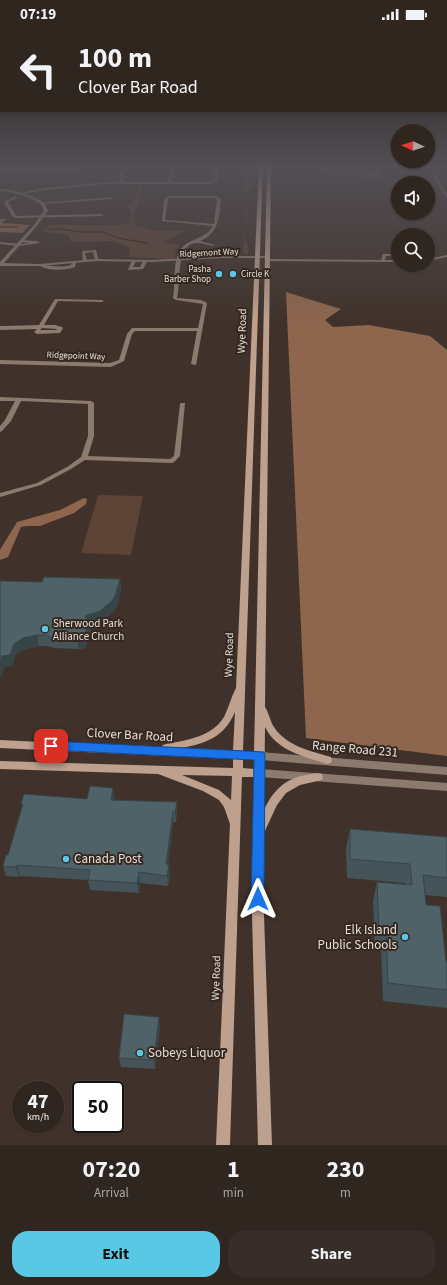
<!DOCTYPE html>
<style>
body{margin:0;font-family:"Source Sans 3",sans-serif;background:#382e29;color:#f1f3f6;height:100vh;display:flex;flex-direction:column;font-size:15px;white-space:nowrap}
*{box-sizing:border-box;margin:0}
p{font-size:13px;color:#a8a5a5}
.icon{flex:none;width:22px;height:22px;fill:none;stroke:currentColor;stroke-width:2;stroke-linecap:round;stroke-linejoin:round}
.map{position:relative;height:1117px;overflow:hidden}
.sheet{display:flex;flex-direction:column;background:#302620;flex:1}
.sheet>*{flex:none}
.top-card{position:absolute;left:0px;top:0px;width:447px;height:84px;box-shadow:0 1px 3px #0004,0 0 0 1px #4b433e;background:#302620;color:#f1f3f6;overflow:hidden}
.needle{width:26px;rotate:273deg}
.tools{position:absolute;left:391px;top:96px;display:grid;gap:8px}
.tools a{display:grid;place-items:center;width:44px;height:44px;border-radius:50%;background:#302620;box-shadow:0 1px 3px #0004,0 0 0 1px #4b433e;font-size:20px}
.speed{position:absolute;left:12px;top:1053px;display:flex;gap:8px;font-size:20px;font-weight:700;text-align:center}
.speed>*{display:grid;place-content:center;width:52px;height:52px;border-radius:50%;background:#302620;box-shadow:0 1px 3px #0004,0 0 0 1px #4b433e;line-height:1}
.speed small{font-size:10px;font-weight:400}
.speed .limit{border:2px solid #111;border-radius:6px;background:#fff;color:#111}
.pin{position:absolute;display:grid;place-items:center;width:34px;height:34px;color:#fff;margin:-17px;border-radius:8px;box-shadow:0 2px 6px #0006}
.me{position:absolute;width:44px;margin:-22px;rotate:0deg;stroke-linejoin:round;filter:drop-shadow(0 0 3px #0008)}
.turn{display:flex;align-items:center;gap:14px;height:84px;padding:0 12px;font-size:18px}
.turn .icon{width:52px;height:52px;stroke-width:2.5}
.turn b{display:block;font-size:28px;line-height:34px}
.eta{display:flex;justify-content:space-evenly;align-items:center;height:68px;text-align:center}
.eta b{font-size:24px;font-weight:700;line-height:28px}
.action{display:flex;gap:8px;margin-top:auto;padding:8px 12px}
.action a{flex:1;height:46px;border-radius:16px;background:#59c8e4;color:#111;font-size:16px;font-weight:700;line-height:46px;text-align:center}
.action a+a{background:#382e29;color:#f1f3f6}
.status{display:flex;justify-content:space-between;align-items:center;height:28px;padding:0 20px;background:#302620;direction:ltr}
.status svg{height:11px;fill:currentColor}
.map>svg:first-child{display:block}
</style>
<div class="status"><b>07:19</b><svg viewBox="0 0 49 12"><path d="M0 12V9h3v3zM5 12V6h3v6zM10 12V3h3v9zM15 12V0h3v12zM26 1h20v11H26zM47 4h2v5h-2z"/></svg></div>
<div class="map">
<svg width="447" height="1117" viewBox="0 0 447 1117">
<rect width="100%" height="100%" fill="#40322a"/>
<g fill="#5d4335">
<path d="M235,137h20l-1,20 -10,9 3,22 -2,22 4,11 -1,5 -2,1 -3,-3 3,-35 -4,-47z"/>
<path d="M140,156h4l-10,30 1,11 17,5 32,1 -20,11 17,3 -5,4 -1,8 -4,2 -42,-2v-10l-16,-6 -41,1 -4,-7 -25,-3 7,-7h67l11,-2 3,-9 -3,-8 8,-8z"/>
<path d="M98,467l45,1 -12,59 -50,-2z"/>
</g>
<g fill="#8e664e">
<path d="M353,137l4,3 23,4 1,5 -45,-1 -26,-10z"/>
<path d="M0,191h6l-4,4 28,2 -8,8 -22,-1z"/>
<path d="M286,264l55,17 -16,11 8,7 36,-2 61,11 17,14v406l-141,-18z"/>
<path d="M84,470l3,1 -1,5 -12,9 -34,13h-13l-6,1 -13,30 -8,3v-10l17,-28 43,-12z"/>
</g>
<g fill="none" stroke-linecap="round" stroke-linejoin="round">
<g stroke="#3a1802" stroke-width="1">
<path d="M0,199h18"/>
<path d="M50,201h13l17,3h24l13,6 30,5"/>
</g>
<g fill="#8d7a6f" fill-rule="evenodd">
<path d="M81,137h3l-4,5 -6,1 -74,-1 1,-2 73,1 4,-1z"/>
<path d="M171,137h4l-4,17h40l4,-2 -1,-11 -31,-4 33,2 2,2 1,12 -8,3h-105l-61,6 -23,4 -2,-1 25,-5 61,-6h13l1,-9 2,-1 2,1 -1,9h45z"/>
<path d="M433,144l14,22v4l-16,-25z"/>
<path d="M16,168l1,2 -9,4 7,12 2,2 85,-2 2,1 -2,1 -86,2 -4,-2 -8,-14z"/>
<path d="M169,168h46l6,3c-2,19 -2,34 -21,42l15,4 -2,1c-5,-1 -11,-3 -16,-3 -22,0 -16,40 -20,55l24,2 6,3 -11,62 -5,-1 6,-33h-62l-3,3 -8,27 -13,6 -111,-3v-4l110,3 9,-3 8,-26 5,-6h66l5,-24 -27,-4 -3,-2c3,-14 -1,-38 8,-49 8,-11 24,-9 32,-23l-51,-5 2,-22zM170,170h44l3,1 -3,25 -49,-4 3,-21z"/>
<path d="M111,169l1,2 -69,5 -2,-1z"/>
<path d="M21,212l16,1 3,2 -22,3 -18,-2v-2l21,2 8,-1 -8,-1z"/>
<path d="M96,222l3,11 -4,-1 -2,-8 -8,1 2,8 -4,1 -1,-11z"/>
<path d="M383,226h15v2h-12l-1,4h13v2l-130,-1 -2,-1 2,-1 113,1z"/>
<path d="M447,227v2l-19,4v-2z"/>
<path d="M132,232l4,1 -3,6h7l3,-6 4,1 -4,7 -15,1z"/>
<path d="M72,233l4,1 -1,5c-12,4 -26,4 -37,-2l2,-1c10,2 21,4 31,1z"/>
<path d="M55,271l47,1 2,1 -2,1 -44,-1 -14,24h11l7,2 1,1 -3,5 -23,1 -3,-2 3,-3 -37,1v-4h5l34,-1zM42,300l15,1 -1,1h-16z"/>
<path d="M0,369l91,4 3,2v33l-6,20 82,3 4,-3 6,-52 1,-1h4l-5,53 -6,6 -2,1 -87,-3 -14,9 -30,16 -41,12v-4l37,-10 30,-16 14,-10 7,-21v-32l-67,-3 -10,20 -9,10 -2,1v-6l5,-6 10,-19h-15z"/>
</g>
<g fill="#8d7a6f" fill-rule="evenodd">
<path d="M0,161c16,1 30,6 44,13l4,9 -12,16 -32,36 36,1 56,-5 55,1 71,-4h46l2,1 -2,1h-46l-71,4 -55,-1 -56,5h-40v-4l34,-37 10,-14 -3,-7c-13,-8 -26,-12 -41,-13z"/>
<path d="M260,724l187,15v8l-187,-15 -4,-1 -1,-3 1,-3z"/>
<path d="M260,741l187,14v8l-187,-14 -4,-1 -1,-3 1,-3z"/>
</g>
<path fill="#bea08f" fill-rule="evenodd" d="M259,137h4l-20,586 11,1 13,-587h4l-6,542c4,6 5,14 9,20 12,19 37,24 57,30l1,3 -1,3 -4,1c-24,-8 -50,-13 -62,-37l-1,83c9,-19 20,-31 42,-35 5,-1 11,-3 16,-1l1,3 -1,3 -22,5 -14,8 -9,12 -14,30 1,80 8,230h-14l-6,-230 2,-138h-12l-12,368h-14l14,-321 -6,-17 -5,-7 -16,-9 -45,-17 -158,-5v-8l233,7v-9l-233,-11v-8l161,8 2,-3 3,-1c21,-4 46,-7 58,-27 5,-10 7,-20 12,-29zM235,684l-2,39 -51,-3c25,-5 42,-11 53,-36zM243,731l11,1v9l-11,-1zM182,747l50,1 -1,24 -12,-10z"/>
</g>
<g fill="#445459">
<path d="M120,551l1,10 -4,17 -4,6 -11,9 -12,5 1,8 -6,14 -6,1 -25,-1 -6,-2h-9l-14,3 -9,5 -4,12 -7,1 -5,-86 42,1z"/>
<path d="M115,770l-1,2 63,12 -1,10h-3l-5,42 2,10 -2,12 -28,-3 -1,10 -49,-3 -2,-10 -68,-4 -1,1 -13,-1 -3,-10 5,-11 14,-48 -1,-3 66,-5z"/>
<path d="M350,801l97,8v60l-22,-2 1,10 20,57h1v46l-64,-7 -2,-51 -6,-1 -2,-48 4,-19 28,2v-1l-58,-5 -1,-30z"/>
<path d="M160,999l-5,42 -34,-2 -2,-9z"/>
</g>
<g fill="#374549">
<path d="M120,551l1,10 -4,17 -4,6 -11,9 -12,5 1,8 -6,14 -6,1 -2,-10 8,-23z"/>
<path d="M37,607l2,11 -14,3 -9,5 -4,12 -7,1 -5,12v-18l2,-5 12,-12 9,-6z"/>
<path d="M113,760l2,10 -3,12 -1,-10z"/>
<path d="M177,774v10l-1,10 -1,-10z"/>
<path d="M173,784v10l-6,52 -1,-10z"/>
<path d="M169,836l1,10 -2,12 -1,-10z"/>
<path d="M17,837l3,11 -1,1 -3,-10z"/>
<path d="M139,844l1,11 -1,10 -2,-10z"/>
<path d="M159,989l1,10 -5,42 -1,-9z"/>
</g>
<g fill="#4f6268" stroke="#374549">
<path d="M44,549l76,2 -5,17 -3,5 -12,10 -15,5 4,7 -6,15 -6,1 -25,-1 -6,-3h-9l-14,3 -9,6 -4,11 -8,1 -2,5v-80l42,1z"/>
<path d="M90,758l23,2 -2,12 66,2 -2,10h-2l-7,52h3l-2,12 -28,-4 -2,11 -49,-3 2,-10 -73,-5 -1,2 -13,-1 3,-11h2l15,-51h-2l3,-10 63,5z"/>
<path d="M350,801l97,8v41l-24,-3 3,30 14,1 6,56h1v28l-59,-7 -2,-52 -7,-1 -2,-48 35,3 -2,-21 -60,-5z"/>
<path d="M124,986l35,3 -5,43 -35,-2z"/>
</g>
<linearGradient id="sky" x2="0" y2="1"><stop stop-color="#231c17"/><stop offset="0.47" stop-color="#534f55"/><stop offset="1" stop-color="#534f55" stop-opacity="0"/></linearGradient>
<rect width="447" height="294" fill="url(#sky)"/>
<path fill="#1a73e8" stroke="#114b97" d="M51,713l213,11 1,4 -1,143 -2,5 -4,1 -5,-1 -2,-5 3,-139 -203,-10 -4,-1 -1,-3 1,-3z"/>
<g fill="#59c8e4" stroke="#352820" stroke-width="1.5">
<circle cx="219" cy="246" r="4"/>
<circle cx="233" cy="246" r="4"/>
<circle cx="45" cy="601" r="4"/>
<circle cx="66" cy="831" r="4"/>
<circle cx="405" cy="909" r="4"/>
<circle cx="140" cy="1025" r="4"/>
</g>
<g text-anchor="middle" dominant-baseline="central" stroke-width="4" stroke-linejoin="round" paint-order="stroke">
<g font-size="9" fill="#e7ded8" stroke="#352820">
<text transform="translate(209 225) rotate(-3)">Ridgemont Way</text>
<text transform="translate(76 328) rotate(2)">Ridgepoint Way</text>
</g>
<g font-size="9" fill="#e7ded8" stroke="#352820" text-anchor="end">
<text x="211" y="241">Pasha<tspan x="211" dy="10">Barber Shop</tspan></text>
<text x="241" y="246" text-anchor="start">Circle K</text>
</g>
<g font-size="11" fill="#e7ded8" stroke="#352820">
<text transform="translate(242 303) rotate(-88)">Wye Road</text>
<text transform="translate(229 627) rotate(-88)">Wye Road</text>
<text transform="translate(216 950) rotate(-88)">Wye Road</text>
</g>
<g font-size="11" fill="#e7ded8" stroke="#352820" text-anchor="start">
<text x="53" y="595">Sherwood Park<tspan x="53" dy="13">Alliance Church</tspan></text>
</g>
<g font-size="13" fill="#e7ded8" stroke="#352820">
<text transform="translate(130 707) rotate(3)">Clover Bar Road</text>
<text transform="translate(355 721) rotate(5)">Range Road 231</text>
</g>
<g font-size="13" fill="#e7ded8" stroke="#352820" text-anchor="start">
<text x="74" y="831">Canada Post</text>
<text x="397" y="902" text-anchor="end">Elk Island<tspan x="397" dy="15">Public Schools</tspan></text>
<text x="148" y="1025">Sobeys Liquor</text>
</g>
</g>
</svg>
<div class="tools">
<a><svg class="needle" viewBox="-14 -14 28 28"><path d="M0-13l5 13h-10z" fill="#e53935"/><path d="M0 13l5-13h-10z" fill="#a8a5a5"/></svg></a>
<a><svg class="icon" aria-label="sound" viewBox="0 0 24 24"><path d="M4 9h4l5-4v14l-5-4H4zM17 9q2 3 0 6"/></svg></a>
<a><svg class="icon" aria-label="search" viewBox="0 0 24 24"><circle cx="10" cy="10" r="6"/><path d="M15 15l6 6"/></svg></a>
</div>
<div class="speed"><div>47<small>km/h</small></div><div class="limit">50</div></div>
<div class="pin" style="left:51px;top:718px;background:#d93025"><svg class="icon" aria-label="arrive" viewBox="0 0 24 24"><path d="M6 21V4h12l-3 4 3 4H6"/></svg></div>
<svg class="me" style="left:258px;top:871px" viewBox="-20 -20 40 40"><path d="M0-17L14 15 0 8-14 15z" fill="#1a73e8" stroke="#fff" stroke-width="4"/></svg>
<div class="top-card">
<div class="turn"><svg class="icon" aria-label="left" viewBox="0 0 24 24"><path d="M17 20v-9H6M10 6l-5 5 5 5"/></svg><div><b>100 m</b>Clover Bar Road</div></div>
</div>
</div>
<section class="sheet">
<div class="eta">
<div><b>07:20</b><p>Arrival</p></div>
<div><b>1</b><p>min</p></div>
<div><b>230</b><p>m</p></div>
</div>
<div class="action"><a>Exit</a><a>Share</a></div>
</section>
